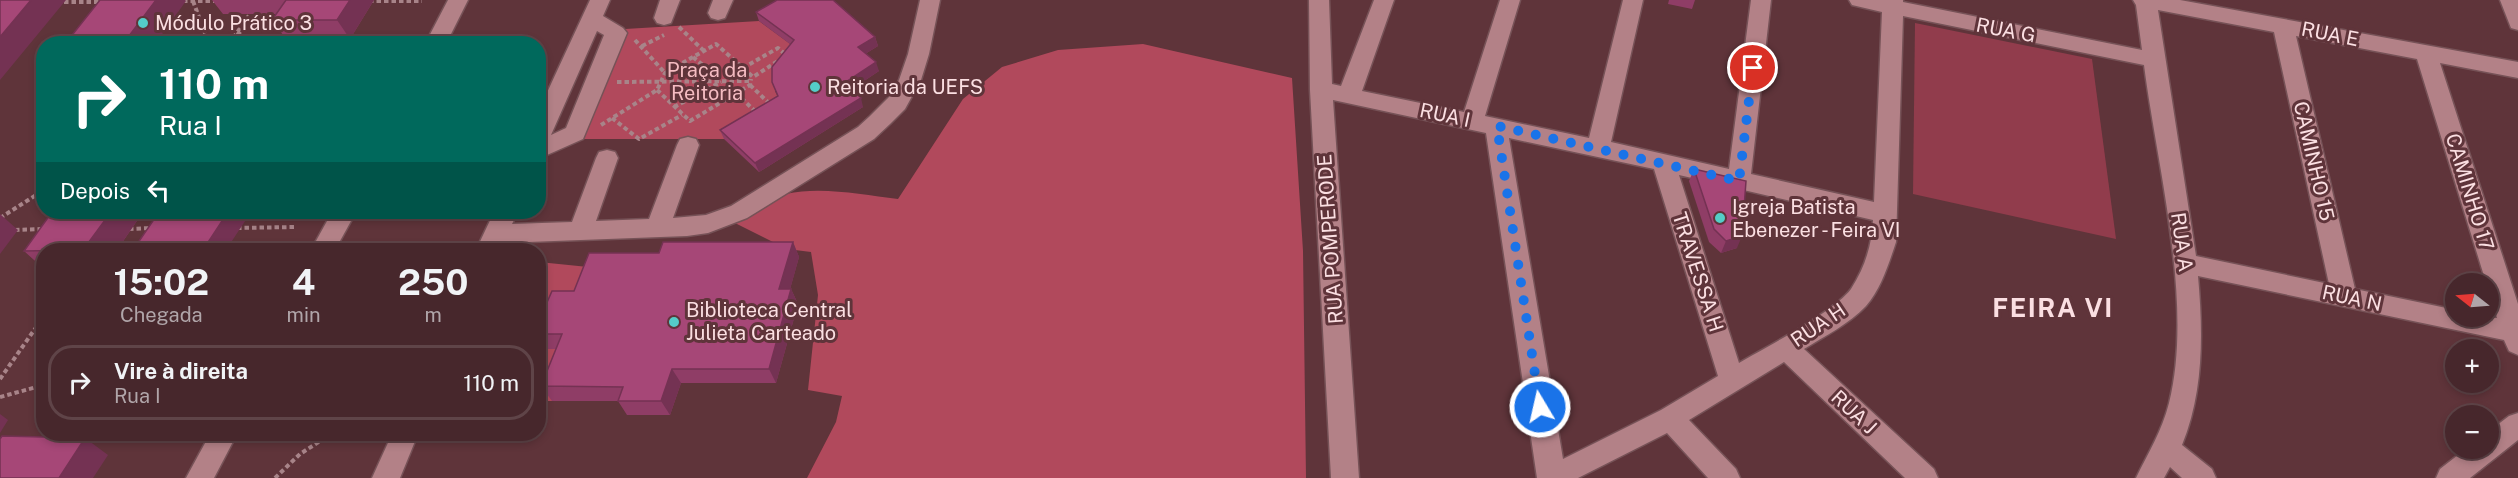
<!DOCTYPE html>
<html lang="pt">
<meta charset="utf-8">
<style>
body{margin:0;font-family:"Public Sans",sans-serif;background:#4e2f34;color:#f1f3f6;height:100vh;display:flex;flex-direction:column;font-size:22px;white-space:nowrap}
*{box-sizing:border-box;margin:0}
p{font-size:20px;color:#b0a5a9}
.icon{flex:none;width:33px;height:33px;fill:none;stroke:currentColor;stroke-width:2;stroke-linecap:round;stroke-linejoin:round}
.map{position:relative;flex:1;overflow:hidden}
.details{position:absolute;left:36px;top:243px;width:510px;height:198px;display:flex;flex-direction:column;background:#47272c;border-radius:24px;box-shadow:0 3px 9px #0003,0 0 0 2px #5f4448}
.details>*{flex:none}
.guide{position:absolute;left:36px;top:36px;width:510px;height:183px;border-radius:24px;box-shadow:0 3px 9px #0003,0 0 0 2px #5f4448;background:#00695c;color:#fff;overflow:hidden}
.needle{width:39px;rotate:287deg}
.controls{position:absolute;left:2445px;top:273px;display:grid;gap:12px}
.controls a{display:grid;place-items:center;width:54px;height:54px;border-radius:50%;background:#47272c;box-shadow:0 3px 9px #0003,0 0 0 2px #5f4448;font-size:30px}
.pin{position:absolute;display:grid;place-items:center;width:51px;height:51px;color:#fff;margin:-26px;border:3px solid #fff;border-radius:50%;box-shadow:0 2px 6px #0007}
.me{position:absolute;width:66px;margin:-33px;rotate:351deg;stroke-linejoin:round;filter:drop-shadow(0 0 4px #0008)}
.turn{display:flex;align-items:center;gap:21px;height:126px;padding:0 24px;font-size:27px}
.turn .icon{width:78px;height:78px;stroke-width:2.5}
.turn b{display:block;font-size:42px;line-height:51px}
.then{display:flex;align-items:center;height:57px;padding:0 24px;background:#0003;gap:12px;font-size:22px}
.eta{display:flex;justify-content:space-evenly;align-items:center;height:102px;text-align:center}
.eta b{font-size:36px;font-weight:700;line-height:42px}
ul{padding:0;list-style:none}
li{display:flex;align-items:center;gap:18px;height:75px;margin:0 12px 9px;padding:0 12px;border:3px solid #5f4448;border-radius:24px}
li div{flex:1}
li b{display:block;font-size:22px}
li em{font-style:normal}
.map>svg:first-child{display:block}
</style>
<div class="map">
<svg width="2518" height="478" viewBox="0 0 2518 478">
<rect width="100%" height="100%" fill="#5f343a"/>
<path fill="#913c4c" d="M1915,23l177,36 24,180 -203,-45z"/>
<g fill="#b1495c">
<path d="M759,21l38,28 -22,42 3,6 -54,42h-145l46,-110z"/>
<path d="M1143,44l149,34 11,173 3,227h-499l29,-56 6,-26 -34,-6 10,-95 -7,-43 -24,-3 -54,-27c15,-10 35,-24 53,-28 36,-8 76,1 112,5l65,-100 39,-32 56,-17z"/>
<path d="M539,262l59,6 -46,133h-13z"/>
</g>
<g fill="none" stroke-linecap="round" stroke-linejoin="round">
<defs>
<g id="minor">
<path d="M448,0h20l-22,44h-21z"/>
<path d="M590,0h20l-7,16 20,12 4,5 -44,106 -45,20v-47zM597,31l7,4 -38,93 -15,7z"/>
<path d="M660,0h20l-9,23 -7,2 -7,-2 -3,-5z"/>
<path d="M713,0h20l-8,18 -7,2 -7,-2 -3,-5z"/>
<path d="M920,0h20l-11,54 -8,26 -16,29 -15,15 -16,15 -127,79 -39,15 -21,3 -184,7 -3,7h-24l18,-38h24l-6,12 60,-2 24,-64 3,-6 8,-2 8,2 3,6 -22,63 53,-2 28,-74 3,-6 8,-2 8,2 3,6 -26,73 33,-3 25,-9 127,-79 12,-11 19,-19 10,-17 9,-26z"/>
<path d="M1309,0h20l3,84 9,2 33,-86h20l-32,91 102,21 36,-112h20l-35,116 104,22 34,-138h20l-32,142 118,27 22,-169h20l-20,174 123,28 8,-190 -30,-7 -3,-5h54v2l239,48 -6,-45 -3,-5h47l338,62v16l-78,-15 78,241v51l-9,-4 -5,-11 -306,-64c5,57 6,115 -16,169l30,24 4,9h-34l-12,-11 -6,11h-28c12,-25 26,-47 33,-75 25,-99 -12,-237 -25,-338l-241,-49 -7,226c-7,21 -15,47 -30,64 -17,18 -41,30 -62,43l130,120 4,9h-33l-121,-116 -95,58 47,49 4,9h-32l-41,-45 -89,45h-41l-51,-345 -153,-33 26,378h-28l-21,-388zM2158,10l116,22 55,252 -133,-28zM2296,36l121,23 80,259 -41,-2v-6l-101,-21zM1509,138l145,31 64,207 -57,34 -98,49zM1679,175l194,45c-1,25 -8,47 -22,69 -17,23 -85,58 -112,74z"/>
<path d="M2500,0h18v30l-7,-2z"/>
<path d="M332,212h24l-21,38h-24z"/>
<path d="M2518,413v27l-48,38h-34l4,-9 27,-21h21v-16l21,-16z"/>
<path d="M210,434h27l-23,44h-28z"/>
<path d="M392,434h26l-18,44h-28z"/>
</g>
</defs>
<use href="#minor" stroke="#765257" stroke-width="3"/>
<g stroke="#a88489" stroke-width="4" stroke-dasharray="4.5 3" stroke-linecap="butt">
<path d="M183,1h35"/>
<path d="M193,1l16,43"/>
<path d="M369,1h53"/>
<path d="M64,2h40"/>
<path d="M679,27l25,24"/>
<path d="M237,32l18,12"/>
<path d="M635,40l30,33"/>
<path d="M229,44l21,-30"/>
<path d="M642,46l22,-11"/>
<path d="M693,57l29,24"/>
<path d="M743,68l35,-20 8,7"/>
<path d="M617,82l132,-1"/>
<path d="M750,85l21,20"/>
<path d="M657,90l33,31 60,-36 1,-6"/>
<path d="M736,93l21,20"/>
<path d="M674,107l47,-25"/>
<path d="M612,118l27,21 43,-24"/>
<path d="M601,125l56,-35 8,-17 51,-29 37,33 28,-18"/>
<path d="M0,218l44,-28"/>
<path d="M237,228l59,-1"/>
<path d="M129,229l23,-1"/>
<path d="M15,230l29,-1"/>
<path d="M0,379l44,-63"/>
<path d="M0,397l44,-12"/>
<path d="M275,478l25,-24 31,-20"/>
</g>
<use href="#minor" fill="#b38187" fill-rule="evenodd"/>
</g>
<g fill="#8f3d66">
<path d="M212,0h162l-24,39h-64l-14,-19 5,-6h-54z"/>
<path d="M1669,0h26l-3,9 -24,-5z"/>
<path d="M756,12l119,25 3,9 -13,8 14,17 -27,18 11,18 -104,65 -35,-33 -4,-9 58,-34 12,-52 -31,-23z"/>
<path d="M1694,169l43,79 -16,5 -12,-11 -20,-61z"/>
<path d="M143,212l-26,38h-73v19l-20,-18z"/>
<path d="M793,242l6,15 -9,32h1l7,15 -22,79h-95l-11,32h-43l-9,-14h-66l-11,-15 15,-37h-12l-6,-8v-18l36,-32z"/>
</g>
<g fill="#743253">
<path d="M31,0h35l-66,80v-43z"/>
<path d="M156,0h29l1,1 -31,43h-32z"/>
<path d="M350,0h24l-24,39 -13,-19z"/>
<path d="M875,37l3,9 -18,11 -2,-10z"/>
<path d="M876,62l3,9 -30,20 -3,-9z"/>
<path d="M861,98l2,9 -104,65 -4,-9z"/>
<path d="M111,212h32l-26,38h-34z"/>
<path d="M228,212h23l-25,38h-23z"/>
<path d="M0,214l18,16 -18,24z"/>
<path d="M1742,236l-5,12 -16,5 5,-12z"/>
<path d="M793,242l6,15 -13,47 -7,-15z"/>
<path d="M791,289l7,15 -22,79 -7,-14z"/>
<path d="M672,369l9,14 -11,32 -9,-14z"/>
<path d="M0,414l8,6 -8,13z"/>
<path d="M85,438l23,17 -15,23h-34z"/>
</g>
<g fill="#a64777" stroke="#743253" stroke-width="1.5">
<path d="M0,0h31l-31,37z"/>
<path d="M100,0h56l-33,44h-58z"/>
<path d="M286,0h64l-13,20h-65z"/>
<path d="M777,0h56l42,37 -17,10 18,15 -30,20 15,16 -106,65 -35,-33 58,-34 -6,-14v-15l22,-27 -38,-28z"/>
<path d="M1694,169l52,12 -4,55 -16,5 -12,-12z"/>
<path d="M52,212h59l-28,38 -59,1z"/>
<path d="M159,212h69l-25,38h-70z"/>
<path d="M663,242h130l-14,47h12l-22,80h-97l-11,32h-43l5,-14 -82,-1 21,-52h-24v-11l14,-32h22l15,-38h70z"/>
<path d="M2,436l83,2 -26,40h-59v-39z"/>
</g>
<g fill="none" stroke-linecap="round" stroke-linejoin="round">
<path stroke="#1a73e8" stroke-width="10" stroke-dasharray="0 18" d="M1540,407l-43,-281 242,55 14,-113"/>
</g>
<g fill="#54cdc8" stroke="#5f343a" stroke-width="2">
<circle cx="143" cy="23" r="6"/>
<circle cx="815" cy="87" r="6"/>
<circle cx="1720" cy="218" r="6"/>
<circle cx="674" cy="322" r="6"/>
</g>
<g text-anchor="middle" dominant-baseline="central" stroke-width="6" stroke-linejoin="round" paint-order="stroke">
<g font-size="20" fill="#fbdfe2" stroke="#5f343a" text-anchor="start">
<text x="155" y="23">Módulo Prático 3</text>
<text x="827" y="87">Reitoria da UEFS</text>
<text x="1732" y="207">Igreja Batista<tspan x="1732" dy="23">Ebenezer - Feira VI</tspan></text>
<text x="686" y="310">Biblioteca Central<tspan x="686" dy="23">Julieta Carteado</tspan></text>
</g>
<g font-size="20" fill="#fbdfe2" stroke="#5f343a">
<text transform="translate(2006 30) rotate(11)">RUA G</text>
<text transform="translate(2330 34) rotate(11)">RUA E</text>
<text transform="translate(1445 115) rotate(12)">RUA I</text>
<text transform="translate(2314 161) rotate(77)">CAMINHO 15</text>
<text transform="translate(2470 192) rotate(73)">CAMINHO 17</text>
<text transform="translate(1330 239) rotate(-94)">RUA POMPERODE</text>
<text transform="translate(2182 242) rotate(82)">RUA A</text>
<text transform="translate(1698 272) rotate(72)">TRAVESSA H</text>
<text transform="translate(2352 298) rotate(12)">RUA N</text>
<text transform="translate(1818 325) rotate(-34)">RUA H</text>
<text transform="translate(1854 412) rotate(43)">RUA J</text>
</g>
<g font-size="20" fill="#f5bcc2" stroke="#5f343a">
<text x="707" y="70">Praça da<tspan x="707" dy="23">Reitoria</tspan></text>
</g>
<g font-size="26" font-weight="bold" letter-spacing="1.5" fill="#fbdfe2" stroke="#5f343a">
<text x="2053" y="307">FEIRA VI</text>
</g>
</g>
</svg>
<div class="controls">
<a><svg class="needle" viewBox="-14 -14 28 28"><path d="M0-13l5 13h-10z" fill="#e53935"/><path d="M0 13l5-13h-10z" fill="#b0a5a9"/></svg></a>
<a>+</a>
<a>−</a>
</div>
<div class="pin" style="left:1753px;top:68px;background:#d93025"><svg class="icon" aria-label="arrive" viewBox="0 0 24 24"><path d="M6 21V4h12l-3 4 3 4H6"/></svg></div>
<svg class="me" style="left:1540px;top:407px" viewBox="-20 -20 40 40"><circle r="17" fill="#1a73e8" stroke="#fff" stroke-width="3"/><path d="M0-11L8 9 0 5-8 9z" fill="#fff"/></svg>
<div class="guide">
<div class="turn"><svg class="icon" aria-label="right" viewBox="0 0 24 24"><path d="M7 20v-9h11M14 6l5 5-5 5"/></svg><div><b>110 m</b>Rua I</div></div>
<div class="then">Depois<svg class="icon" aria-label="left" viewBox="0 0 24 24"><path d="M17 20v-9H6M10 6l-5 5 5 5"/></svg></div>
</div>
<section class="details">
<div class="eta">
<div><b>15:02</b><p>Chegada</p></div>
<div><b>4</b><p>min</p></div>
<div><b>250</b><p>m</p></div>
</div>
<ul>
<li><svg class="icon" aria-label="right" viewBox="0 0 24 24"><path d="M7 20v-9h11M14 6l5 5-5 5"/></svg><div><b>Vire à direita</b><p>Rua I</p></div><em>110 m</em></li>
</ul>
</section>
</div>
